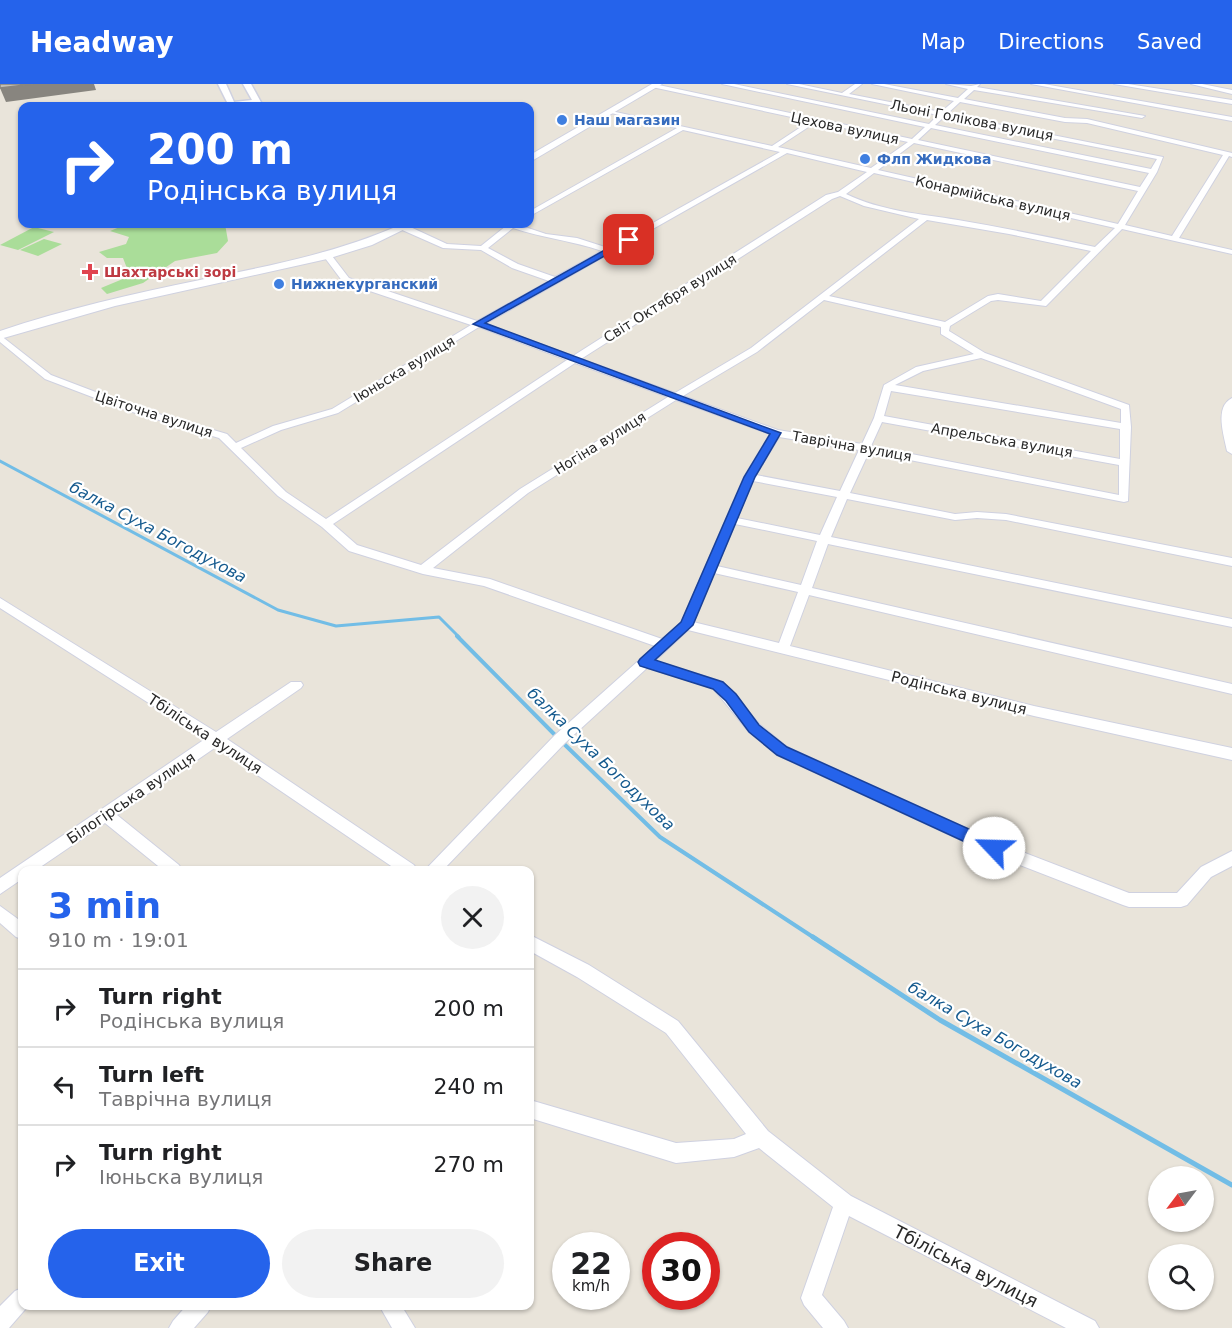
<!DOCTYPE html>
<meta charset="utf-8">
<style>
body{margin:0;font-family:"DejaVu Sans",sans-serif;background:#f2f2f2;color:#202124;height:100vh;display:flex;flex-direction:column;font-size:22px;white-space:nowrap}
*{box-sizing:border-box;margin:0}
p{font-size:20px;color:#757577}
.icon{flex:none;width:33px;height:33px;fill:none;stroke:currentColor;stroke-width:2;stroke-linecap:round;stroke-linejoin:round}
.map{position:relative;flex:1;overflow:hidden}
.details{position:absolute;left:18px;top:782px;width:516px;height:444px;display:flex;flex-direction:column;background:#fff;border-radius:12px;box-shadow:0 2px 4px #0004}
.details>*{flex:none}
.banner{position:absolute;left:18px;top:18px;width:516px;height:126px;border-radius:12px;box-shadow:0 2px 4px #0004;background:#2563eb;color:#fff;overflow:hidden}
.needle{width:39px;rotate:238deg}
.buttons{position:absolute;left:1148px;top:1082px;display:grid;gap:12px}
.buttons a{display:grid;place-items:center;width:66px;height:66px;border-radius:50%;background:#fff;box-shadow:0 2px 4px #0004;font-size:30px}
.speed{position:absolute;left:552px;top:1148px;display:flex;gap:12px;font-size:30px;font-weight:700;text-align:center}
.speed>*{display:grid;place-content:center;width:78px;height:78px;border-radius:50%;background:#fff;box-shadow:0 2px 4px #0004;line-height:1}
.speed small{font-size:15px;font-weight:400}
.speed .limit{border:9px solid #d22;background:#fff;color:#111}
.pin{position:absolute;display:grid;place-items:center;width:51px;height:51px;color:#fff;margin:-26px;border-radius:12px;box-shadow:0 3px 9px #0006}
.me{position:absolute;width:66px;margin:-33px;rotate:294deg;stroke-linejoin:round;filter:drop-shadow(0 0 4px #0008)}
.turn{display:flex;align-items:center;gap:21px;height:126px;padding:0 30px;font-size:27px}
.turn .icon{width:78px;height:78px;stroke-width:2.5}
.turn b{display:block;font-size:42px;line-height:51px}
.round{display:grid;place-items:center;flex:none;width:63px;height:63px;border-radius:32px;background:#f2f2f2}
.headline{display:flex;align-items:center;justify-content:space-between;height:102px;padding:0 30px}
h1{font-size:36px;font-weight:800;line-height:45px;color:#2563eb}
.action{display:flex;gap:12px;margin-top:auto;padding:12px 30px}
.action a{flex:1;height:69px;border-radius:36px;background:#2563eb;color:#fff;font-size:24px;font-weight:800;line-height:69px;text-align:center}
.action a+a{background:#f2f2f2;color:#202124}
ul{padding:0;list-style:none}
li{display:flex;align-items:center;gap:18px;height:78px;padding:0 30px;border-top:2px solid #e0e0e0}
li div{flex:1}
li b{display:block;font-size:22px}
li em{font-style:normal}
header{display:flex;align-items:center;gap:36px;box-sizing:border-box;height:84px;padding:0 30px;background:#2563eb;color:#fff}
header strong{font-size:28px}
nav{display:flex;gap:33px;margin-inline-start:auto;font-size:21px}
.map>svg:first-child{display:block}
</style>
<header>
<strong>Headway</strong>
<nav><a>Map</a><a>Directions</a><a>Saved</a></nav>
</header>
<div class="map">
<svg width="1232" height="1244" viewBox="0 0 1232 1244">
<rect width="100%" height="100%" fill="#e9e4da"/>
<g fill="#ad9">
<path d="M127,140h49l3,2 46,-2 3,17 -11,12 -42,8 -32,22 -36,11 -6,-6 29,-12 -7,-18h-16l-8,-6 27,-8 3,-7 -19,-6z"/>
<path d="M34,143l20,5 -36,18 -18,-5z"/>
<path d="M44,155l18,5 -24,12 -18,-6z"/>
</g>
<g fill="none" stroke-linecap="round" stroke-linejoin="round">
<path stroke="#72bde6" stroke-width="3" d="M0,377l278,149 58,16 103,-9 20,20"/>
<g stroke="#72bde6" stroke-width="4">
<path d="M457,552l100,101"/>
<path d="M562,658l98,95 156,102"/>
</g>
<path stroke="#72bde6" stroke-width="5" d="M813,853l127,83 292,165"/>
<defs>
<g id="minor">
<path d="M654,0l258,55 13,-12 -203,-43h12l195,40 9,-9 -151,-31h12l43,9 13,-9h7l-13,10 92,18 13,-11 -82,-17h12l74,14 10,-9 -22,-5 25,2 9,-2 -3,3 168,29 -3,2 -168,-28 -10,9 101,19 22,1 145,34v4l-3,-1 -50,82 53,12v4l-110,-25 -76,77 -48,-6 -7,1 -41,25 -1,5 36,22 144,52 2,22 -3,74 -4,1 -255,-50 -19,41 105,21 22,-2 29,2 226,44v8l-226,-46 -29,-2 -22,2 -108,-21 -16,38 401,82v8l-404,-83 -16,44 420,96v10l-423,-99 -19,51 244,60 198,42v12l-198,-44 -346,-86 -33,31 68,21 36,42 28,23 212,96 130,50h48l24,-26 31,-16v15l-21,11 -24,28 -6,2h-52l-6,-2 -134,-52 -212,-98 -28,-23 -36,-44 -66,-20 -82,75 -122,127h-18l130,-135 100,-89 -171,-60 -61,-12 -74,-23 -27,-24 -44,-31 -59,-58 -90,-27 -84,-32 -45,-37v-7l51,40 84,32 92,27 9,9 37,-17 59,-17 139,-84 -128,-43 -21,-28 1,-2h6l20,26 128,43 72,-40 -37,-13 -31,-18 -38,-2 -43,-19v-4h6l41,19 34,2 25,-20v-2h10l30,10 31,4 31,10 172,-96 -97,-22 -153,86v-5l147,-83 -66,-15v-2l161,35 38,-25 -158,-34zM960,18l105,20 22,1 136,32 -51,81 -47,-11 32,-53 6,-15 -216,-43zM944,33l213,42 -6,10 -216,-44zM816,38l92,20 -37,26 -93,-21zM931,44l218,45 -9,14 -222,-47zM914,59l224,48 -20,33 -240,-54zM787,69l80,19 -29,20 -12,3 -253,161 -88,-32zM874,89l241,55 -20,19c-45,-10 -91,-19 -137,-27 -37,-6 -77,-9 -112,-26zM840,112l24,10 55,13 -168,129 -76,45 -94,-34 251,-160zM927,136l82,14 82,17 -50,50 -43,-7 -10,2 -43,26 -116,-26zM513,144c30,10 60,13 89,23l-47,26 -37,-13 -30,-16zM824,216l117,27v7l33,20 -58,13 -32,18 -10,33 -12,26 -84,-14 -95,-34 74,-44zM479,243l88,33 -241,159 -40,-27 -45,-44 40,-18 57,-17zM981,274l140,51v14l-226,-38 28,-14zM575,279l93,34 -148,92 -99,76 -64,-20 -24,-21zM891,307l229,38v30l-236,-43zM676,316l94,34 -26,43 -63,146 -19,16 -172,-60 -57,-11 95,-75zM882,338l237,43v30l-248,-49zM779,353l80,13 -19,41 -84,-16zM753,397l84,16 -17,38 -83,-17zM735,440l82,17 -16,44 -84,-19zM714,489l84,19 -19,51 -86,-21z"/>
<path d="M1031,0h13l188,33v4z"/>
<path d="M1114,0h14l104,16v4z"/>
<path d="M1191,0h11l30,6v4z"/>
<path d="M1232,314v56l-5,-3c-3,-16 -13,-44 5,-53z"/>
<path d="M0,514l216,134 75,-50h10l2,3 -2,3 -74,51 187,126 3,5h-20l-181,-123 -99,68 62,50 3,5h-19l-58,-47 -69,47h-14v9l-22,15v-16l205,-139 -205,-131z"/>
<path d="M0,822l22,16v17l-6,-2 -16,-14z"/>
<path d="M530,851l59,30 89,56 90,110 83,65 244,125 4,7h-33l-217,-112 -27,79 22,26 4,7h-25l-19,-23 -3,-7 32,-91 -74,-59 -25,9 -58,6 -146,-45v-18l146,43 58,-4 12,-5 -80,-101 -89,-56 -47,-26z"/>
<path d="M22,1204v17h7l-20,23h-9v-22l15,-15z"/>
<path d="M187,1221h24l-3,7 -14,16h-25l4,-7z"/>
<path d="M379,1221h22l14,23h-23z"/>
</g>
<path id="tertiary" d="M218,0h8l8,18 18,-2 -9,-16h8l12,22h-34z"/>
<g id="secondary">
<path d="M652,0h10l-132,78v-7z"/>
<path d="M402,140h13l-43,21 -45,14 -212,47 -115,33v-8c65,-22 132,-37 200,-51 68,-14 138,-27 202,-56z"/>
</g>
</defs>
<use href="#minor" stroke="#cfd1e0" stroke-width="2"/>
<use href="#tertiary" stroke="#cfd1e0" stroke-width="3"/>
<use href="#secondary" stroke="#cfd1e0" stroke-width="2"/>
<use href="#minor" fill="#fff" fill-rule="evenodd"/>
<use href="#tertiary" fill="#fff" fill-rule="evenodd"/>
<use href="#secondary" fill="#fff" fill-rule="evenodd"/>
</g>
<path fill="#88857f" d="M33,0h61l2,6 -90,12 -6,-14z"/>
<path fill="#c2beb5" stroke="#88857f" stroke-width="1.5" d="M0,0h33l-33,4z"/>
<path fill="#2563eb" stroke="#184099" stroke-width="1.5" d="M626,154l7,2 -148,83 296,110 -26,44 -62,148 -38,35 68,22 13,12 23,31 28,22 213,96 2,5 -2,5 -6,2 -5,-2 -212,-98 -28,-23 -23,-31 -13,-12 -73,-23 -2,-4 2,-3 41,-37 63,-145 26,-43 -297,-110z"/>
<g fill="#3f7fe0" stroke="#fff" stroke-width="2">
<circle cx="562" cy="36" r="6"/>
<circle cx="865" cy="75" r="6"/>
<circle cx="279" cy="200" r="6"/>
</g>
<path fill="#e0444e" stroke="#fff" stroke-width="2" d="M87 179h6v6h6v6h-6v6h-6v-6h-6v-6h6z"/>
<g text-anchor="middle" dominant-baseline="central" stroke-width="4.5" stroke-linejoin="round" paint-order="stroke">
<g font-size="14" font-weight="bold" fill="#366cbe" stroke="#fff" text-anchor="start">
<text x="574" y="36">Наш магазин</text>
<text x="877" y="75">Флп Жидкова</text>
<text x="291" y="200">Нижнекурганский</text>
</g>
<g font-size="14" fill="#282828" stroke="#fff">
<text transform="translate(972 36) rotate(11)">Льоні Голікова вулиця</text>
<text transform="translate(845 44) rotate(12)">Цехова вулиця</text>
<text transform="translate(993 114) rotate(13)">Конармійська вулиця</text>
<text transform="translate(670 214) rotate(-32)">Світ Октября вулиця</text>
<text transform="translate(404 285) rotate(-31)">Iюньска вулиця</text>
<text transform="translate(154 330) rotate(18)">Цвiточна вулиця</text>
<text transform="translate(1002 356) rotate(10)">Апрельська вулиця</text>
<text transform="translate(600 359) rotate(-32)">Ногіна вулиця</text>
<text transform="translate(852 362) rotate(10)">Таврічна вулиця</text>
</g>
<g font-size="14" font-weight="bold" fill="#be3a42" stroke="#fff" text-anchor="start">
<text x="104" y="188">Шахтарські зорі</text>
</g>
<g font-size="15" fill="#282828" stroke="#fff">
<text transform="translate(959 609) rotate(14)">Родінська вулиця</text>
<text transform="translate(205 650) rotate(33)">Тбіліська вулиця</text>
<text transform="translate(131 714) rotate(-34)">Білогірська вулиця</text>
</g>
<g font-size="16" font-style="italic" fill="#155a8e" stroke="#fff">
<text transform="translate(158 448) rotate(28)">балка Суха Богодухова</text>
<text transform="translate(601 675) rotate(44)">балка Суха Богодухова</text>
<text transform="translate(995 951) rotate(30)">балка Суха Богодухова</text>
</g>
<g font-size="18" fill="#282828" stroke="#fff">
<text transform="translate(966 1182) rotate(27)">Тбіліська вулиця</text>
</g>
</g>
</svg>
<div class="buttons">
<a><svg class="needle" viewBox="-14 -14 28 28"><path d="M0-13l5 13h-10z" fill="#e53935"/><path d="M0 13l5-13h-10z" fill="#757577"/></svg></a>
<a><svg class="icon" aria-label="search" viewBox="0 0 24 24"><circle cx="10" cy="10" r="6"/><path d="M15 15l6 6"/></svg></a>
</div>
<div class="speed"><div>22<small>km/h</small></div><div class="limit">30</div></div>
<div class="pin" style="left:629px;top:156px;background:#d93025"><svg class="icon" aria-label="arrive" viewBox="0 0 24 24"><path d="M6 21V4h12l-3 4 3 4H6"/></svg></div>
<svg class="me" style="left:994px;top:764px" viewBox="-20 -20 40 40"><circle r="19" fill="#fff"/><path d="M0-13L10 11 0 6-10 11z" fill="#2563eb"/></svg>
<div class="banner">
<div class="turn"><svg class="icon" aria-label="right" viewBox="0 0 24 24"><path d="M7 20v-9h11M14 6l5 5-5 5"/></svg><div><b>200 m</b>Родінська вулиця</div></div>
</div>
<section class="details">
<div class="headline"><div><h1>3 min</h1><p>910 m · 19:01</p></div><a class="round"><svg class="icon" aria-label="close" viewBox="0 0 24 24"><path d="M6 6l12 12M18 6L6 18"/></svg></a></div>
<ul>
<li><svg class="icon" aria-label="right" viewBox="0 0 24 24"><path d="M7 20v-9h11M14 6l5 5-5 5"/></svg><div><b>Turn right</b><p>Родінська вулиця</p></div><em>200 m</em></li>
<li><svg class="icon" aria-label="left" viewBox="0 0 24 24"><path d="M17 20v-9H6M10 6l-5 5 5 5"/></svg><div><b>Turn left</b><p>Таврічна вулиця</p></div><em>240 m</em></li>
<li><svg class="icon" aria-label="right" viewBox="0 0 24 24"><path d="M7 20v-9h11M14 6l5 5-5 5"/></svg><div><b>Turn right</b><p>Iюньска вулиця</p></div><em>270 m</em></li>
</ul>
<div class="action"><a>Exit</a><a>Share</a></div>
</section>
</div>
